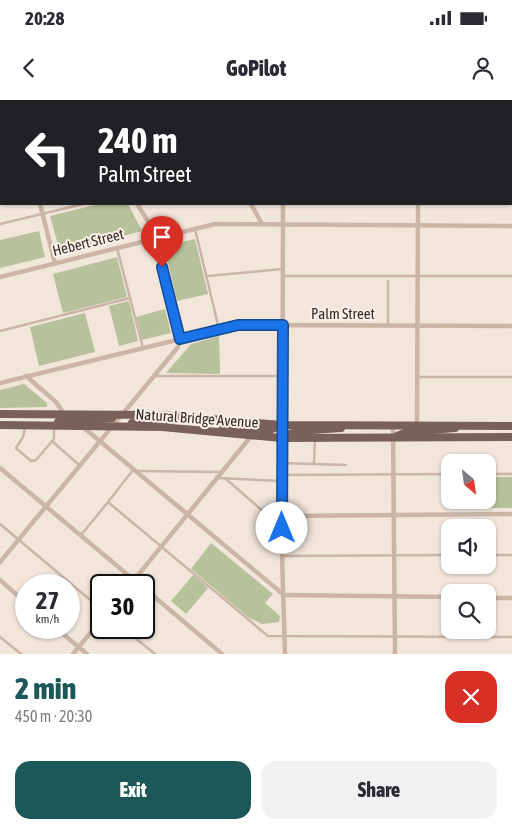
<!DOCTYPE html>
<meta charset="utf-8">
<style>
body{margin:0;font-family:"Asap Condensed",sans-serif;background:#f2f2f3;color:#2b2b33;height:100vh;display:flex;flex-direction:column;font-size:19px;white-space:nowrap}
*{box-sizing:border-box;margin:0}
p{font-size:16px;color:#7c7c81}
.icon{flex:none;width:28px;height:28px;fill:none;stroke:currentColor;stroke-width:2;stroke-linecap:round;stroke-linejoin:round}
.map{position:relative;height:554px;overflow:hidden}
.side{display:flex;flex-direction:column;background:#fff;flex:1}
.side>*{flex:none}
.hud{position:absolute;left:0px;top:0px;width:512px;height:105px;box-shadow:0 1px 4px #0004;background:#202124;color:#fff;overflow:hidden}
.needle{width:32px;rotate:151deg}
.buttons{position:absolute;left:441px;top:354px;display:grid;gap:10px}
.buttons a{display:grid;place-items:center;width:55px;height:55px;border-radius:10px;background:#fff;box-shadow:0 1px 4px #0004;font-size:25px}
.speed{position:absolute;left:15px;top:474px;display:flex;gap:10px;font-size:25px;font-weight:700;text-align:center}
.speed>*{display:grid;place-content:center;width:65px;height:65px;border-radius:50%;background:#fff;box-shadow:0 1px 4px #0004;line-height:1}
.speed small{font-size:12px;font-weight:400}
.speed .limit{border:2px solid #111;border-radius:8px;background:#fff;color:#111}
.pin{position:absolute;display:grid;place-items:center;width:42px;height:42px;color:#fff;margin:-51px -21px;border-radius:50% 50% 50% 0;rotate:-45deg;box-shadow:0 0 5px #0007}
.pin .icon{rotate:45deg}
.me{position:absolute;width:55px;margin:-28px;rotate:0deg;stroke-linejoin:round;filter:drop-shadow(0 0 4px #0008)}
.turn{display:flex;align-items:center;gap:18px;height:105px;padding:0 15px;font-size:22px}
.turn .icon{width:65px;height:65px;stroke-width:2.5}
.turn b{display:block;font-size:35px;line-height:42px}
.round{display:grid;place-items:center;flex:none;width:52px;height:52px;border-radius:15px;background:#f2f2f3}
.summary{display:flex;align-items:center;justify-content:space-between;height:85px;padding:0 15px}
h1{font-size:30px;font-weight:800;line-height:38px;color:#1d5858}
.action{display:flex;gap:10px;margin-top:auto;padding:10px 15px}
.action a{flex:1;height:58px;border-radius:15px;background:#1d5858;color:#fff;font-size:20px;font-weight:800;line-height:58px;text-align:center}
.action a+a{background:#f2f2f3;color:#2b2b33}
.status{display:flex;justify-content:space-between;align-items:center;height:35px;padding:0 25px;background:#fff;direction:ltr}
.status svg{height:14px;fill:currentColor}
header{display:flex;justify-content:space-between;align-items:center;height:65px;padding:0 15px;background:#fff;font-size:22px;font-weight:800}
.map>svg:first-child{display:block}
</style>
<div class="status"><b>20:28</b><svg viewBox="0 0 49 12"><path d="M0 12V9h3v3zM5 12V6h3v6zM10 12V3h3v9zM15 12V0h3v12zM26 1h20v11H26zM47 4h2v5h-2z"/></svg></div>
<header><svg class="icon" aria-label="back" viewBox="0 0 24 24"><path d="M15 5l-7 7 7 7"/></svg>GoPilot<svg class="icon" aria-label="person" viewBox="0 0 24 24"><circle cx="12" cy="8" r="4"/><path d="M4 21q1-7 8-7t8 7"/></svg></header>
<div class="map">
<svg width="512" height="554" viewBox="0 0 512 554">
<rect width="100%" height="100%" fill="#f2e6db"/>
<g fill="#b7c19b">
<path d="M99,104h29l14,27 -82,21 -10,-36z"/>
<path d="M39,131l6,26 -45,11v-28z"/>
<path d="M195,139l13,55 -31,7 -13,-55z"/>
<path d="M117,157l10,40 -64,16 -10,-39z"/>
<path d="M129,201l9,40 -19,5 -10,-40z"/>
<path d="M165,209l6,24 -29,7 -6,-23z"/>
<path d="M85,213l10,39 -56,14 -9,-39z"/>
<path d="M219,236l1,38 -54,-1 25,-29z"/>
<path d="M24,284l23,19v4l-47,1v-18z"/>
<path d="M492,377h20v31h-22z"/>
<path d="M211,443l62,51 -8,9 15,13 -1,6 -17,2 -14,-7 -57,-48z"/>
<path d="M193,475l15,13 -22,26 -15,-13z"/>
</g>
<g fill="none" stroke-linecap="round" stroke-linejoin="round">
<g stroke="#cab5a7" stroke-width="2.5">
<path d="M0,36h1"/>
<path d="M511,75h1"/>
<path d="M0,124l83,-20"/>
<path d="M195,129l24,100"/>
<path d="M117,148l26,100"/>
<path d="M208,176l74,-7"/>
<path d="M283,176h229"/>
<path d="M388,225v-44"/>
<path d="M0,231l130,-33"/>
<path d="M155,276h128"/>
<path d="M418,277h94"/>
<path d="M25,328l-2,9 -7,11 15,13 5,-1 18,-21v-12"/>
<path d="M52,341l27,24"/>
<path d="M282,363l64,2"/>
<path d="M314,363l1,-24"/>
<path d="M138,371l83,1"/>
<path d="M488,374h24"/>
<path d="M282,375l168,-1"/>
<path d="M217,378l65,3"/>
<path d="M226,379l55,48"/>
<path d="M108,402l25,-32"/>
<path d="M0,424l101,85"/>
<path d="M81,435l27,-33 160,134 244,1"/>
<path d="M488,455h24"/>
<path d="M282,456l168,-1"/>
<path d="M123,528l32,26"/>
<path d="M0,537l21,17"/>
</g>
<g stroke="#cab5a7" stroke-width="4.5">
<path d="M78,0l1,1"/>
<path d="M192,0l1,1"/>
<path d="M283,1v-1"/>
<path d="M419,1v-1"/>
<path d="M511,24h1"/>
<path d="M0,75h1"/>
<path d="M40,104l15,59"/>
<path d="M251,104l11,20"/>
<path d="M283,104l-1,352 3,98"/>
<path d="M0,177l215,-53 297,2"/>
<path d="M26,276l30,26 8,12"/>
<path d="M0,283l238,-58 274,1"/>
<path d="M393,325l2,229"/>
<path d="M417,325l1,-221"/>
<path d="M83,327l201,168"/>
<path d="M0,368l140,117"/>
<path d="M282,416l230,-2"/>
<path d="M0,462l178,-215 2,-8 -26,-101 -3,-12 -14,-22"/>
<path d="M0,480l26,23"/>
<path d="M130,485l122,-150"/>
<path d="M144,488l78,66"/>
<path d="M284,495l166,2"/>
<path d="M488,498h24"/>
<path d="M56,528l31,26"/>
<path d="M73,554l28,-34"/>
</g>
<g stroke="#796159" stroke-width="8">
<path d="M0,314l161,1 121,10 230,1"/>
<path d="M58,322l54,-4"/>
<path d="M132,323l43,-3"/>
<path d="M0,325l162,2 120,11 230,-1"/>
<path d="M222,330h47l11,-4"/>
<path d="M286,336l11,-5 44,-3"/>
<path d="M397,336l10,-4 48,-4"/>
</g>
</g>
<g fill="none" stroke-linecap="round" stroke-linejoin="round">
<defs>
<path id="route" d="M162,167l18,72 58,-14h45l-1,203"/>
</defs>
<use href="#route" stroke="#114b97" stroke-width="12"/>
<use href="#route" stroke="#1a73e8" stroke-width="9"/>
</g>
<g text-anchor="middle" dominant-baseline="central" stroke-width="4" stroke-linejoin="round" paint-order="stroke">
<g font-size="15" fill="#372b28" stroke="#faf0e8">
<text transform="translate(88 142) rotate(-14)">Hebert Street</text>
<text x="343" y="213">Palm Street</text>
<text transform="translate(197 318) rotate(4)">Natural Bridge Avenue</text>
</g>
</g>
</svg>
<div class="buttons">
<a><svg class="needle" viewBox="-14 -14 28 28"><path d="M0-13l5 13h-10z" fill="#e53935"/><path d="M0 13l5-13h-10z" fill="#7c7c81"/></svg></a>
<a><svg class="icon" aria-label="sound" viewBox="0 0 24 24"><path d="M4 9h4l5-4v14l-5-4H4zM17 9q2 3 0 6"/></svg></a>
<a><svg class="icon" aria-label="search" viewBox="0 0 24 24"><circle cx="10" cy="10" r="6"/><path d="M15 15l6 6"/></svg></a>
</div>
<div class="speed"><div>27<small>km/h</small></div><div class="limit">30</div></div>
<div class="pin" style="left:162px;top:167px;background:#d93025"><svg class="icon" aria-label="arrive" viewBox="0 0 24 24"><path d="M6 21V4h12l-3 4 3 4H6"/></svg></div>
<svg class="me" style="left:282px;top:428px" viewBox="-20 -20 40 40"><circle r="19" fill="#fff"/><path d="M0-13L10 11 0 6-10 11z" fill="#1a73e8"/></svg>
<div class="hud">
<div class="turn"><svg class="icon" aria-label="left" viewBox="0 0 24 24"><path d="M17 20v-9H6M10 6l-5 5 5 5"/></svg><div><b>240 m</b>Palm Street</div></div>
</div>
</div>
<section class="side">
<div class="summary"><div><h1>2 min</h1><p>450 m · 20:30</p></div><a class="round" style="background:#d93025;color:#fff"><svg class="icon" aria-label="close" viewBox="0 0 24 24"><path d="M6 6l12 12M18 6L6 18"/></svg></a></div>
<div class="action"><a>Exit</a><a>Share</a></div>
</section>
